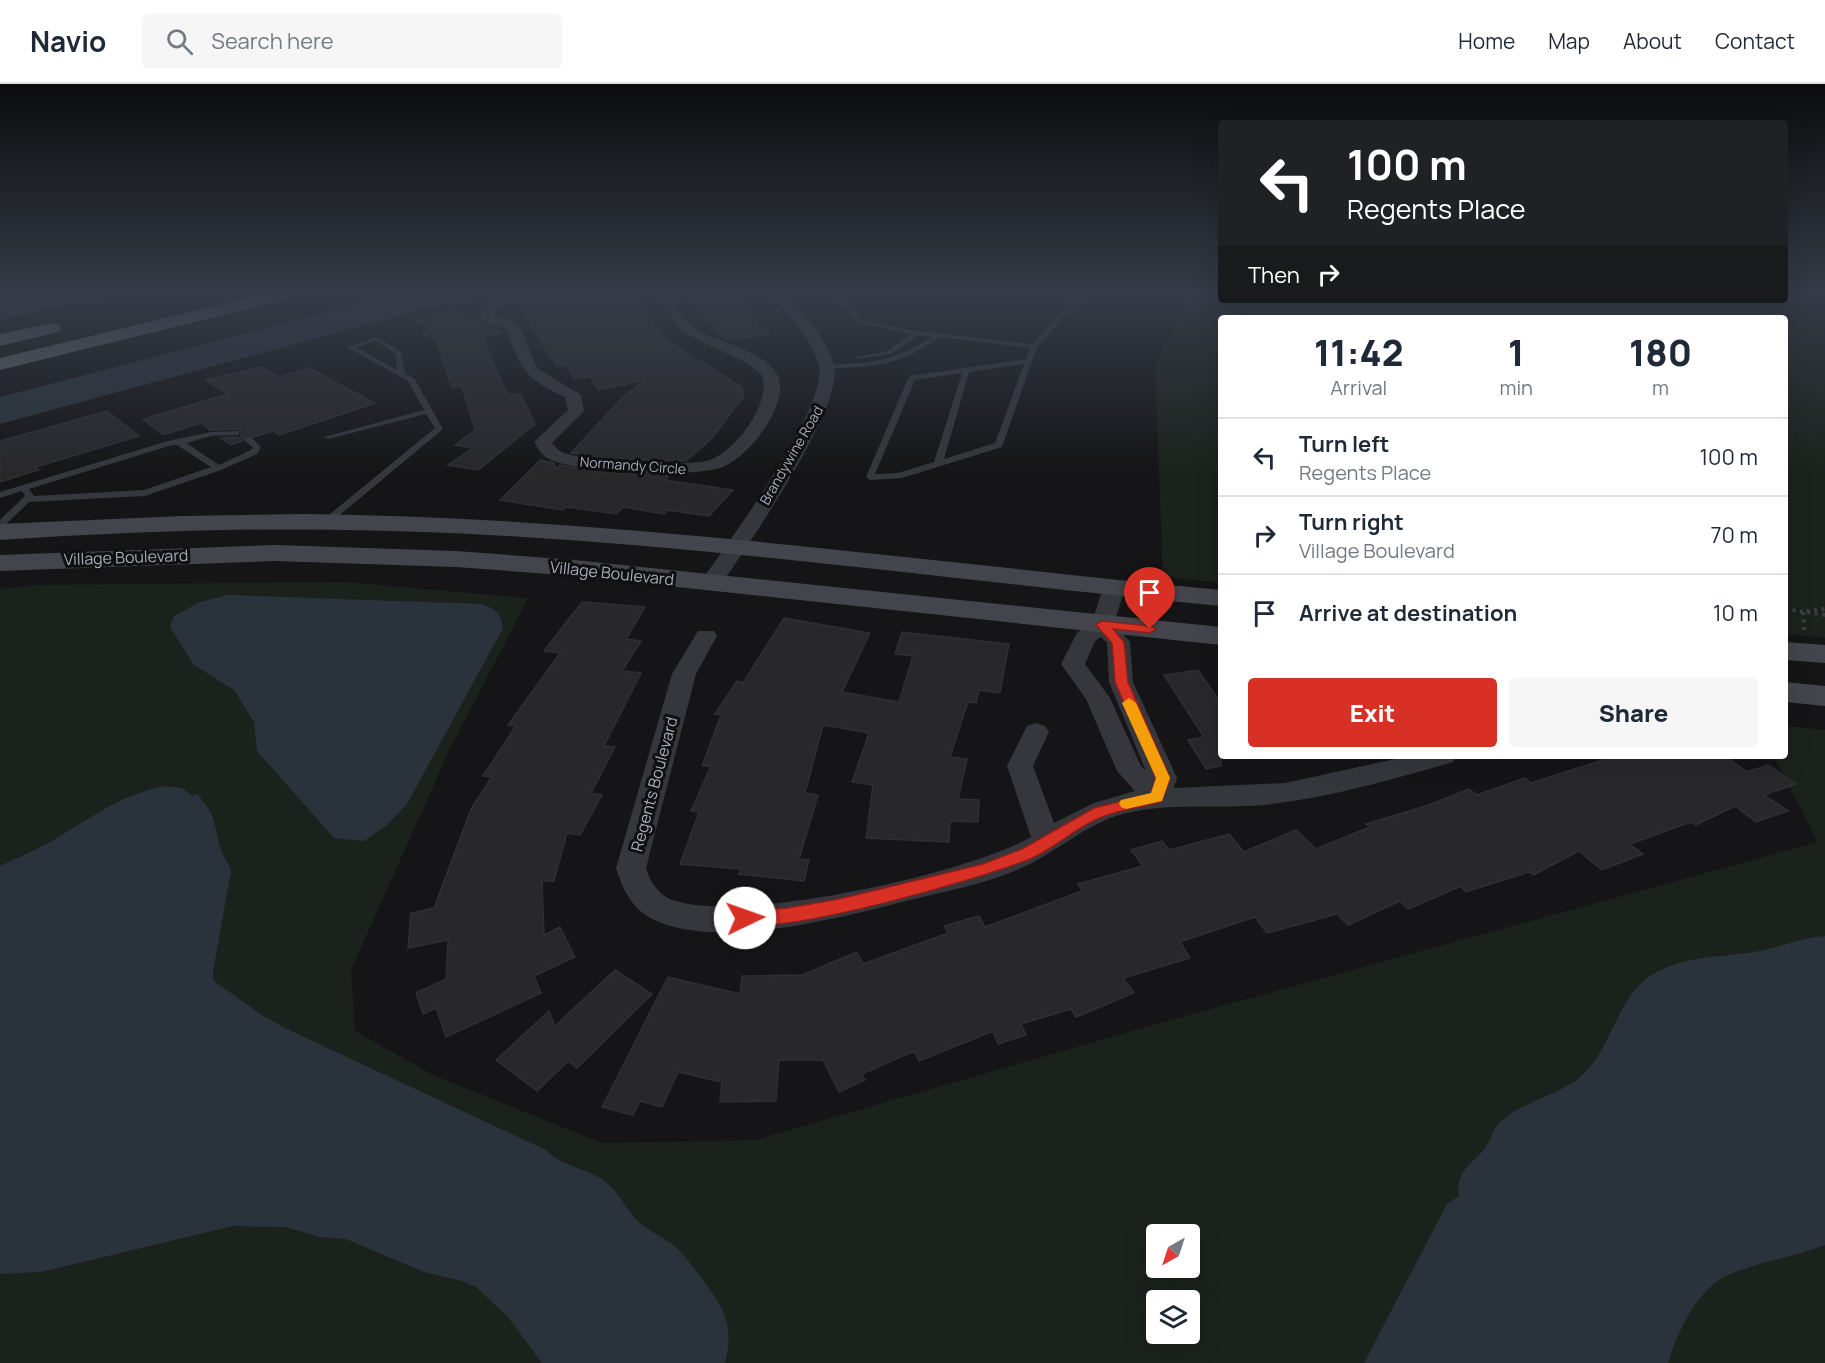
<!DOCTYPE html>
<style>
body{margin:0;font-family:Manrope,sans-serif;background:#f6f6f7;color:#1f2937;height:100vh;display:flex;flex-direction:column;font-size:22px;white-space:nowrap}
*{box-sizing:border-box;margin:0}
p{font-size:20px;color:#747a83}
.icon{flex:none;width:33px;height:33px;fill:none;stroke:currentColor;stroke-width:2;stroke-linecap:round;stroke-linejoin:round}
.map{position:relative;flex:1;overflow:hidden}
.drawer{position:absolute;left:1218px;top:231px;width:570px;height:444px;display:flex;flex-direction:column;background:#fff;border-radius:6px;box-shadow:0 6px 24px #0002}
.drawer>*{flex:none}
.hud{position:absolute;left:1218px;top:36px;width:570px;height:183px;border-radius:6px;box-shadow:0 6px 24px #0002;background:#202124;color:#fff;overflow:hidden}
.needle{width:39px;rotate:219deg}
.controls{position:absolute;left:1146px;top:1140px;display:grid;gap:12px}
.controls a{display:grid;place-items:center;width:54px;height:54px;border-radius:6px;background:#fff;box-shadow:0 6px 24px #0002;font-size:30px}
.pin{position:absolute;display:grid;place-items:center;width:51px;height:51px;color:#fff;margin:-62px -26px;border-radius:50% 50% 50% 0;rotate:-45deg;box-shadow:0 0 6px #0007}
.pin .icon{rotate:45deg}
.me{position:absolute;width:66px;margin:-33px;rotate:87deg;stroke-linejoin:round;filter:drop-shadow(0 0 4px #0008)}
.turn{display:flex;align-items:center;gap:21px;height:126px;padding:0 30px;font-size:27px}
.turn .icon{width:78px;height:78px;stroke-width:2.5}
.turn b{display:block;font-size:42px;line-height:51px}
.then{display:flex;align-items:center;height:57px;padding:0 30px;background:#0003;gap:12px;font-size:22px}
.eta{display:flex;justify-content:space-evenly;align-items:center;height:102px;text-align:center}
.eta b{font-size:36px;font-weight:800;line-height:42px}
.primary-button{display:flex;gap:12px;margin-top:auto;padding:12px 30px}
.primary-button a{flex:1;height:69px;border-radius:6px;background:#d93025;color:#fff;font-size:24px;font-weight:800;line-height:69px;text-align:center}
.primary-button a+a{background:#f6f6f7;color:#1f2937}
ul{padding:0;list-style:none}
li{display:flex;align-items:center;gap:18px;height:78px;padding:0 30px;border-top:2px solid #e0e1e3}
li div{flex:1}
li b{display:block;font-size:22px}
li em{font-style:normal}
header{display:flex;align-items:center;gap:36px;box-sizing:border-box;height:84px;padding:0 30px;background:#fff;border-bottom:2px solid #e0e1e3}
header strong{font-size:28px}
nav{display:flex;gap:33px;margin-inline-start:auto;font-size:21px}
.search{width:420px;height:54px;background:#f6f6f7;display:flex;align-items:center;gap:15px;box-sizing:border-box;padding:0 21px;border-radius:6px;color:#747a83;font-size:22px}
.map>svg:first-child{display:block}
</style>
<header>
<strong>Navio</strong>
<div class="search"><svg class="icon" aria-label="search" viewBox="0 0 24 24"><circle cx="10" cy="10" r="6"/><path d="M15 15l6 6"/></svg>Search here</div>
<nav><a>Home</a><a>Map</a><a>About</a><a>Contact</a></nav>
</header>
<div class="map">
<svg width="1825" height="1279" viewBox="0 0 1825 1279">
<rect width="100%" height="100%" fill="#151517"/>
<g fill="#1b221c" fill-rule="evenodd">
<path d="M1192,211h29v5h564l40,36v302l-40,-4v-316h-564v265l-58,-6 -8,-215z"/>
<path d="M344,498l184,16 -80,155 -97,217 4,61 80,45 167,67 153,-3 398,-115 665,-183 -44,-86h11v-30l40,4v633h-1825v-774l37,-4zM1156,1150h34v34h-34zM1156,1216h34v34h-34z"/>
</g>
<g fill="#2a333c">
<path d="M21,211h89l-110,25v-20z"/>
<path d="M393,211h83l-476,129v-27z"/>
<path d="M228,511l253,9c14,5 20,8 22,24l-96,176 -20,21 -23,16 -30,-3 -77,-87 -3,-29 -20,-32 -40,-25 -24,-38 4,-11 26,-14z"/>
<path d="M163,702l19,2 10,8 5,-2c21,23 16,30 24,56 3,8 8,13 10,21l-18,100v9l5,4 45,32 26,14 257,120c15,15 34,17 52,27 18,9 26,30 40,44 10,10 23,15 34,23 11,8 19,21 27,31 24,31 36,48 26,88h-183l-35,-47 -31,-29 -14,-6 -38,-9 -78,-33 -26,-2 -35,-10 -52,-1 -192,46 -41,2v-408c19,-9 40,-18 59,-29 34,-21 65,-43 104,-51z"/>
<path d="M1825,852v309c-29,11 -61,16 -90,27 -37,13 -56,57 -67,91h-304l83,-159 12,-8c-4,-23 11,-31 24,-45 7,-8 9,-21 16,-28 19,-19 55,-27 76,-42 39,-28 39,-85 80,-108 30,-17 67,-16 99,-21 24,-4 47,-14 71,-16z"/>
</g>
<g fill="#28282b" stroke="#2f2f33" stroke-width="1.5">
<path d="M559,211h47l18,6 10,-1 35,42 73,45 2,9 -32,42 -26,23 -74,-2 -41,-6 52,-56 22,-17 -46,10 -9,-14 -15,3 -10,-14 -8,1 -38,-59z"/>
<path d="M686,211h44l39,40 -44,4z"/>
<path d="M453,226l49,22 -19,6 21,50 6,7 10,-2 15,31 -57,46 -30,-5 25,-17 -18,-3 20,-15 -13,-44 -10,2 -15,-47 -14,-7 9,-5 -17,-8z"/>
<path d="M261,283l18,10 30,-9 66,35 -96,32 -6,-4 -19,6 -9,-2 -2,6 -12,4 -10,-7 20,-1v-8l-31,1 -9,-7 -38,12 -20,-16 85,-25 -22,-14z"/>
<path d="M107,327l32,25 -103,31 3,3 -39,12v-41z"/>
<path d="M540,376l14,3 2,6 4,-4 49,8 61,2 -5,5 68,10 -24,26 -42,-6 -3,4 -41,-7 -7,7 -49,-7 -4,3 -63,-10z"/>
<path d="M582,518l63,5 -19,32 15,2 -19,30 19,2 -37,73 11,1 -24,46 11,2 -22,40 -13,-2 -13,48h-12l2,54 16,-8 15,30 -41,19 7,17 -95,44 -10,-29 -13,6 -7,-21 30,-14 2,-39 -40,8 3,-35 23,-5 37,-99 21,-32 -9,-1 33,-50 -8,-1 52,-72 -16,-2z"/>
<path d="M784,534l86,15 -28,59 57,10 14,-46 -18,-2 7,-22 107,12 -9,49 -21,-3 -3,13 -8,-1 -18,55 17,2 -9,40 21,1 -1,22 -28,-1 -1,21 -83,-4 7,-53 -21,-3 17,-49 -46,-8 -18,68 13,2 -19,64 10,1 -5,21 -65,-7 2,-5 -61,-5 19,-52 -8,-1 20,-45h-9l19,-51 -6,-1 22,-33 6,2z"/>
<path d="M1198,586l23,33v63l-15,3 -18,-29 16,-3 -40,-62z"/>
<path d="M1615,672h110l22,16 21,-7 28,19 -32,11 24,16 -32,11 -21,-16 -39,19 -5,-3 -61,22 13,10 -41,16 -23,-19 -46,24 -4,-3 -63,20 -5,-6 -53,23 -8,-8 -52,24 -11,-11 -70,19 -12,-16 -75,25 10,16 -67,20 11,15 -58,24 -5,-8 -50,15 5,11 -28,9 -5,-13 -74,30 -5,-10 -52,23 3,6 -26,12 -16,-32h-44l-3,41 -56,1 2,-20 -44,-10 -16,35 -22,-6 -7,14 -31,-8 66,-130 72,17 2,-18 60,-1 55,-23 6,12 85,-31 -4,-7 35,-10 6,11 97,-36 -4,-7 65,-18 -12,-16 31,-9 7,9 60,-16 15,18 52,-22 20,19 54,-22 -4,-3 63,-19 40,-16 8,6 48,-17 6,5z"/>
<path d="M615,886l37,24 -75,74 -9,-7 -31,30 -41,-31 53,-49 6,15z"/>
</g>
<g fill="none" stroke-linecap="round" stroke-linejoin="round">
<g stroke="#3c3e43" stroke-width="2" stroke-dasharray="1.5 2" stroke-linecap="butt">
<path d="M1352,216l7,18"/>
<path d="M1781,216l44,40"/>
</g>
<g stroke="#3c3e43" stroke-width="4" stroke-dasharray="3 4.5" stroke-linecap="butt">
<path d="M1785,525l40,6"/>
<path d="M1804,546l-1,-19 22,-2"/>
</g>
<g fill="#36373c" fill-rule="evenodd">
<path d="M831,211h6l26,26 6,1 48,9 115,13 45,-48 14,-1 -10,3 -44,49 -35,100 -100,31 -32,2 -4,-3 43,-101 117,-17 4,-11 -91,-11 -28,18 -24,8 -27,4 -36,2v-4h3c44,-2 67,-3 105,-28l-14,-2 -27,19 -34,5v-2l30,-6 24,-17 -52,-11zM1024,280l-29,79 -51,16 25,-87zM962,289l-28,89 -36,11 -23,1 40,-94z"/>
<path d="M377,253l24,15 4,22 9,4 29,51 -113,94h-6v-4l111,-91 -9,-14 -98,25 -4,-2 100,-27 -16,-29 -61,-34zM376,257l20,13 1,16 -41,-23z"/>
<path d="M239,347v4h-3l-25,1 -25,7 33,22 32,-15 2,-3 -8,-6v-4h6l10,10 -4,7 -36,16 -76,26 -116,6 -26,25 -3,1v-8l25,-24 -3,-5 -22,7v-6l168,-51 43,-9zM172,361h5l34,22 -67,23 -110,6 -5,-7z"/>
</g>
<g fill="#36373c" fill-rule="evenodd">
<path d="M513,211h21l-34,12 -7,8 25,9 19,44 44,27 3,16 -32,32c3,3 6,7 10,9 21,10 126,15 148,8 26,-9 62,-58 52,-85l-17,-13 -63,-30 -25,-37h12c8,11 14,25 25,33 24,16 91,25 86,63 -3,27 -31,64 -55,75 -27,13 -150,7 -176,-7 -7,-3 -11,-11 -15,-17l34,-32 -3,-13c-39,-18 -45,-27 -58,-68l-24,-8 -4,-6 11,-14z"/>
<path d="M771,211h13c20,21 43,41 50,71 10,42 -89,183 -115,222h-16l-3,-5c27,-39 128,-175 119,-217 -7,-30 -31,-48 -48,-71z"/>
<path d="M1114,498l8,1 3,5 -11,36 16,18 3,40 44,96 -3,10 111,-5 124,-27h48l-4,6c-62,18 -125,36 -190,43 -46,4 -95,-3 -140,9 -38,10 -68,40 -104,55 -35,15 -72,22 -109,31 -67,17 -205,55 -266,14 -15,-11 -23,-29 -28,-46l56,-194 26,-43h16l3,5 -21,38 -50,194c4,13 11,25 24,31 65,27 300,-26 361,-62l-24,-71 20,-40 9,-3 9,3 4,6 -16,34 21,57 40,-20 41,-12 -18,-20 -31,-72 -25,-35 16,-31 15,-11 11,-34 3,-5zM1101,553l6,6 2,39 37,89 -5,-5 -31,-68 -25,-34 10,-23z"/>
</g>
<g fill="#44454c" fill-rule="evenodd">
<path d="M304,430c307,3 612,47 917,76v16c-265,-25 -530,-64 -797,-74 -141,-6 -283,-1 -424,8v-16l182,-8z"/>
<path d="M275,461l181,6 118,9 647,67v18l-647,-69 -118,-9 -181,-6 -275,10v-16z"/>
<path d="M1785,558l40,3v18l-40,-3z"/>
<path d="M1785,598l40,4v20l-40,-4z"/>
</g>
<g fill="#61646d" fill-rule="evenodd">
<path d="M260,211h29l-2,4 -287,71v-12z"/>
<path d="M52,239l6,1 3,4 -3,4 -58,14v-12z"/>
</g>
</g>
<linearGradient id="sky" x2="0" y2="1"><stop stop-color="#0c0c0d"/><stop offset="0.54" stop-color="#353b47"/><stop offset="1" stop-color="#353b47" stop-opacity="0"/></linearGradient>
<rect width="1825" height="390" fill="url(#sky)"/>
<path fill="#d93025" stroke="#8d1f18" stroke-width="1.5" d="M1102,537l48,5 6,3 -6,4 -37,-4 11,13 4,40 42,96 -8,23c-19,6 -39,8 -57,15 -27,9 -49,32 -75,43 -47,19 -249,78 -291,64l-3,-5 3,-5 6,-2 42,-3 52,-9 144,-35 39,-15 72,-41 57,-14 5,-16 -41,-96 -3,-39 -16,-18z"/>
<path fill="#f59e0b" d="M1129,614l7,5 34,75 -8,23 -36,8 -5,-2 -2,-4 2,-3 30,-7 5,-15 -34,-75z"/>
<g text-anchor="middle" dominant-baseline="central" stroke-width="6" stroke-linejoin="round" paint-order="stroke">
<g font-size="14" fill="#a6abb8" stroke="#101012">
<text transform="translate(791 371) rotate(-60)">Brandywine Road</text>
<text transform="translate(633 381) rotate(4)">Normandy Circle</text>
</g>
<g font-size="16" fill="#a6abb8" stroke="#101012">
<text transform="translate(126 473) rotate(-2)">Village Boulevard</text>
<text transform="translate(612 489) rotate(6)">Village Boulevard</text>
<text transform="translate(654 700) rotate(-75)">Regents Boulevard</text>
</g>
</g>
</svg>
<div class="controls">
<a><svg class="needle" viewBox="-14 -14 28 28"><path d="M0-13l5 13h-10z" fill="#e53935"/><path d="M0 13l5-13h-10z" fill="#747a83"/></svg></a>
<a><svg class="icon" aria-label="layers" viewBox="0 0 24 24"><path d="M12 4l9 5-9 5-9-5zM3 14l9 5 9-5"/></svg></a>
</div>
<div class="pin" style="left:1150px;top:545px;background:#d93025"><svg class="icon" aria-label="arrive" viewBox="0 0 24 24"><path d="M6 21V4h12l-3 4 3 4H6"/></svg></div>
<svg class="me" style="left:745px;top:834px" viewBox="-20 -20 40 40"><circle r="19" fill="#fff"/><path d="M0-13L10 11 0 6-10 11z" fill="#d93025"/></svg>
<div class="hud">
<div class="turn"><svg class="icon" aria-label="left" viewBox="0 0 24 24"><path d="M17 20v-9H6M10 6l-5 5 5 5"/></svg><div><b>100 m</b>Regents Place</div></div>
<div class="then">Then<svg class="icon" aria-label="right" viewBox="0 0 24 24"><path d="M7 20v-9h11M14 6l5 5-5 5"/></svg></div>
</div>
<section class="drawer">
<div class="eta">
<div><b>11:42</b><p>Arrival</p></div>
<div><b>1</b><p>min</p></div>
<div><b>180</b><p>m</p></div>
</div>
<ul>
<li><svg class="icon" aria-label="left" viewBox="0 0 24 24"><path d="M17 20v-9H6M10 6l-5 5 5 5"/></svg><div><b>Turn left</b><p>Regents Place</p></div><em>100 m</em></li>
<li><svg class="icon" aria-label="right" viewBox="0 0 24 24"><path d="M7 20v-9h11M14 6l5 5-5 5"/></svg><div><b>Turn right</b><p>Village Boulevard</p></div><em>70 m</em></li>
<li><svg class="icon" aria-label="arrive" viewBox="0 0 24 24"><path d="M6 21V4h12l-3 4 3 4H6"/></svg><div><b>Arrive at destination</b></div><em>10 m</em></li>
</ul>
<div class="primary-button"><a>Exit</a><a>Share</a></div>
</section>
</div>
